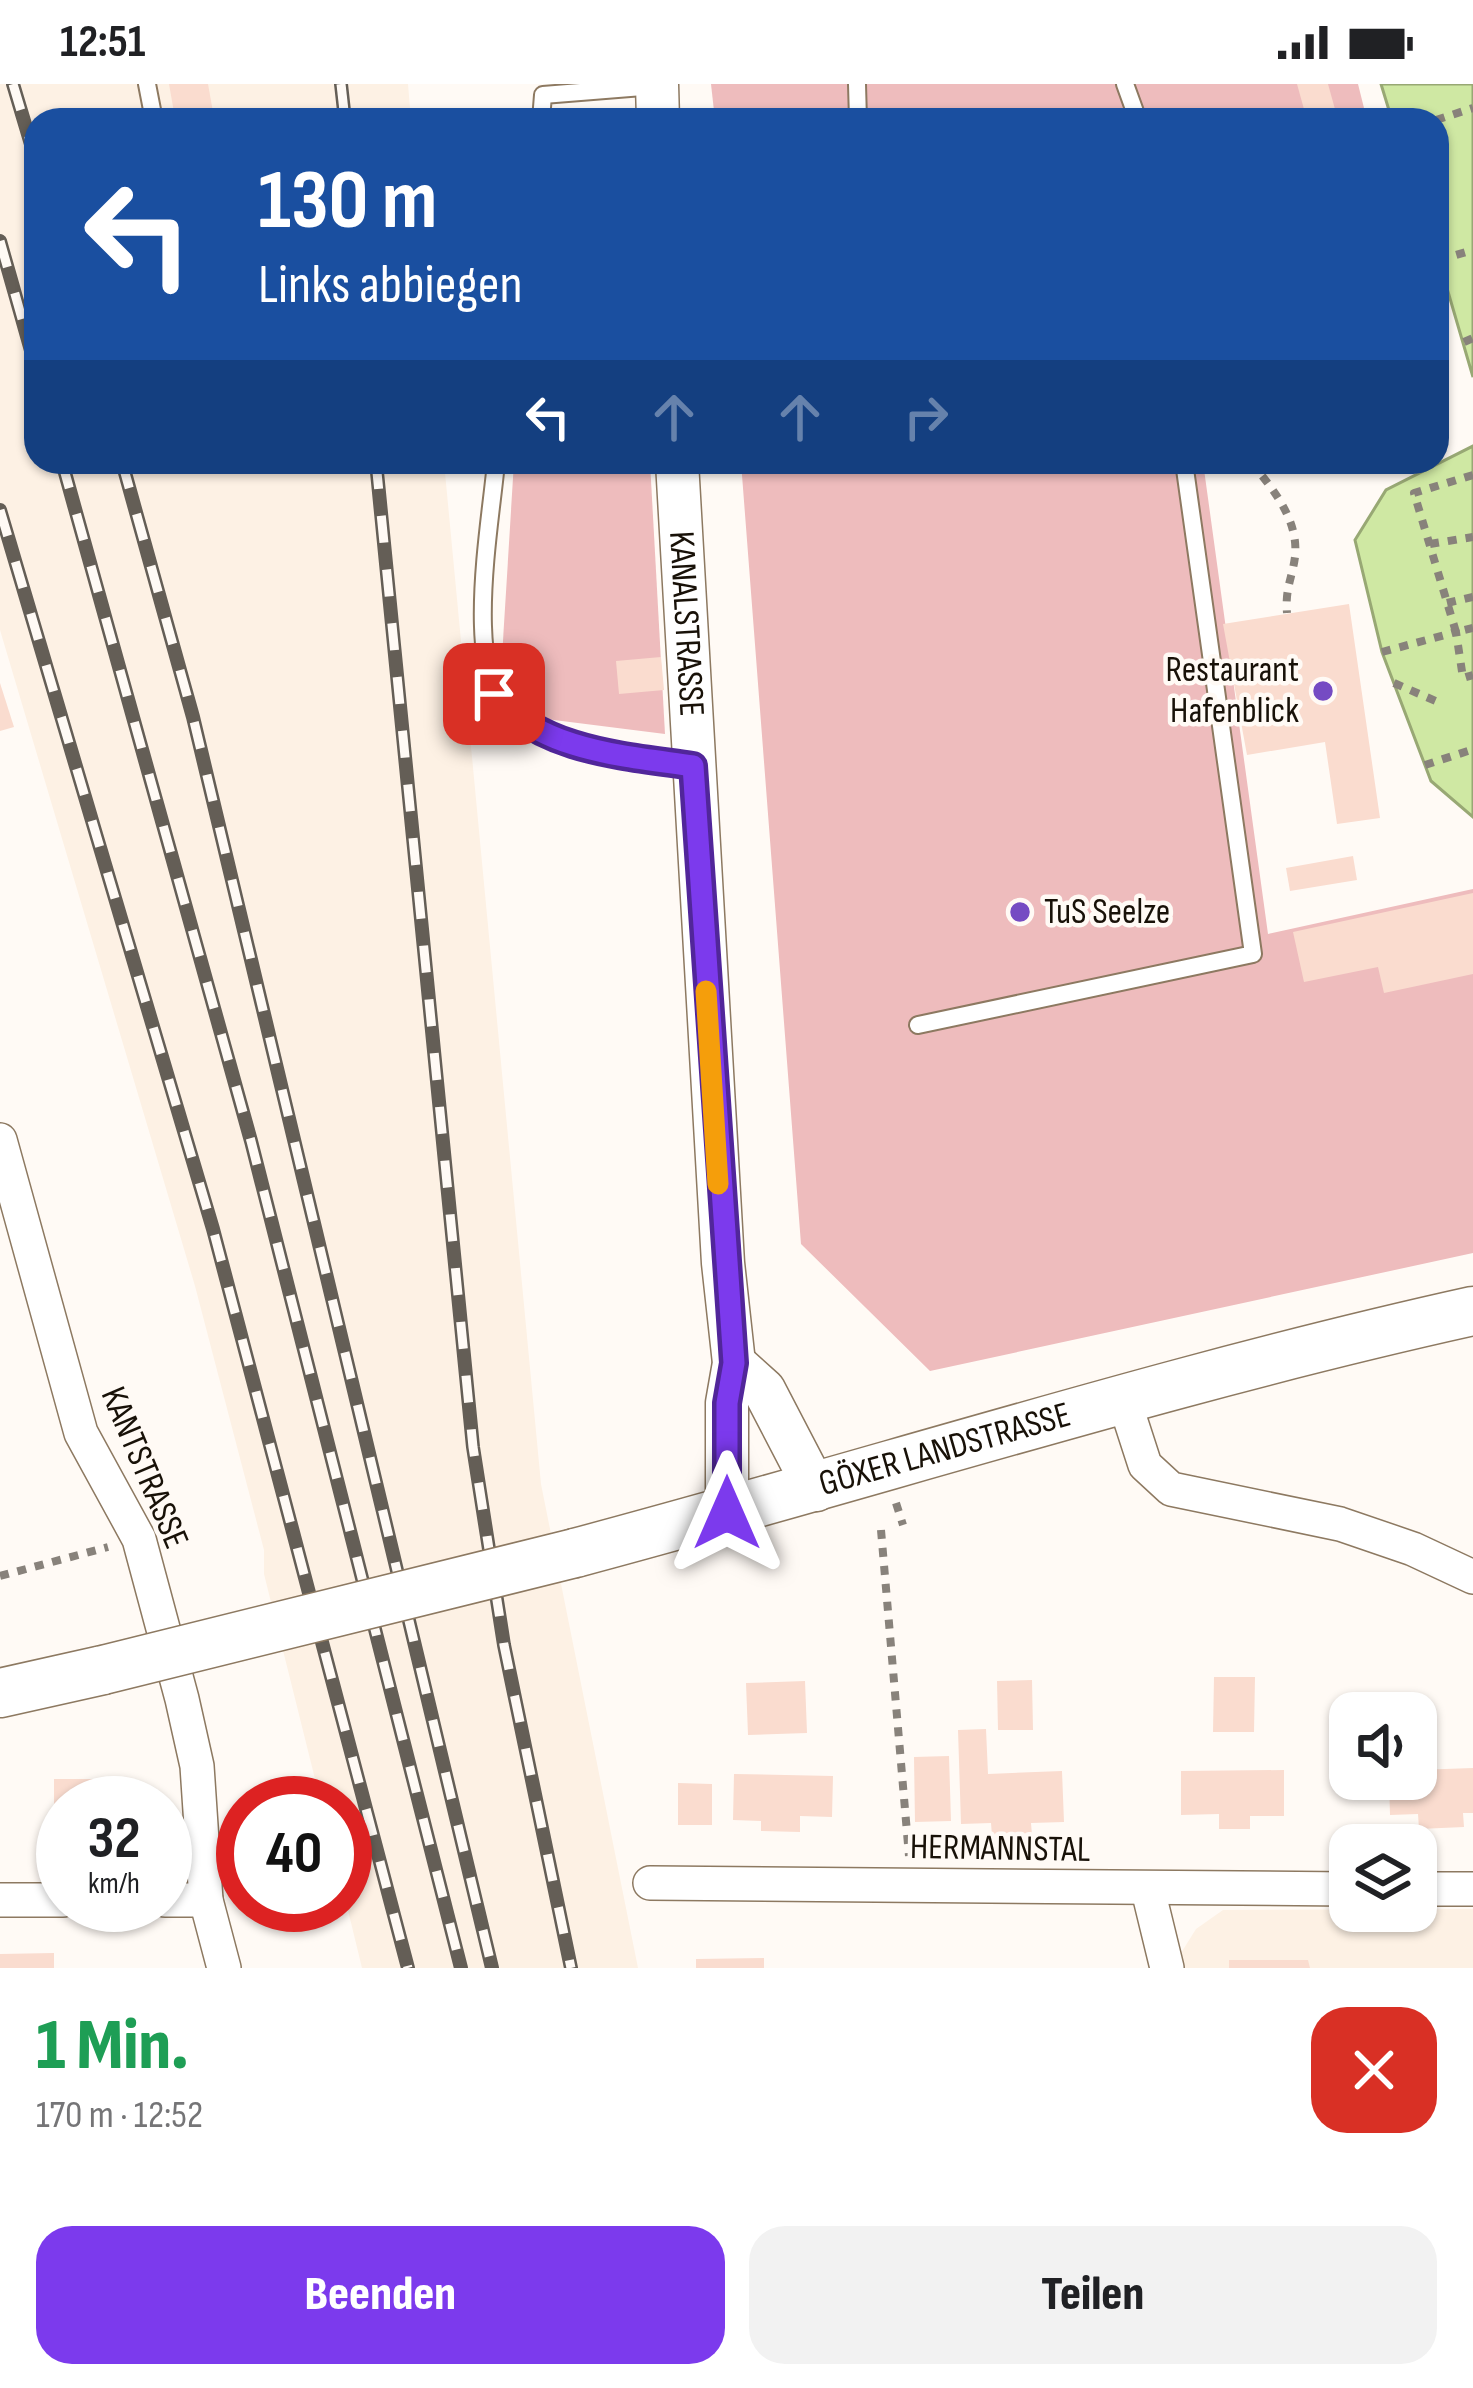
<!DOCTYPE html>
<html lang="de">
<meta charset="utf-8">
<style>
body{margin:0;font-family:"Sofia Sans Condensed",sans-serif;background:#f2f2f2;color:#202124;height:100vh;display:flex;flex-direction:column;font-size:45px;white-space:nowrap}
*{box-sizing:border-box;margin:0}
p{font-size:39px;color:#757577}
.icon{flex:none;width:66px;height:66px;fill:none;stroke:currentColor;stroke-width:2;stroke-linecap:round;stroke-linejoin:round}
.map{position:relative;height:1884px;overflow:hidden}
.panel{display:flex;flex-direction:column;background:#fff;flex:1}
.panel>*{flex:none}
.hud{position:absolute;left:24px;top:24px;width:1425px;height:366px;border-radius:36px;box-shadow:0 3px 9px #0004;background:#1a4fa0;color:#fff;overflow:hidden}
.tools{position:absolute;left:1329px;top:1608px;display:grid;gap:24px}
.tools a{display:grid;place-items:center;width:108px;height:108px;border-radius:24px;background:#fff;box-shadow:0 3px 9px #0004;font-size:60px}
.speed{position:absolute;left:36px;top:1692px;display:flex;gap:24px;font-size:60px;font-weight:700;text-align:center}
.speed>*{display:grid;place-content:center;width:156px;height:156px;border-radius:50%;background:#fff;box-shadow:0 3px 9px #0004;line-height:1}
.speed small{font-size:30px;font-weight:400}
.speed .limit{border:18px solid #d22;background:#fff;color:#111}
.pin{position:absolute;display:grid;place-items:center;width:102px;height:102px;color:#fff;margin:-51px;border-radius:24px;box-shadow:0 6px 18px #0006}
.me{position:absolute;width:132px;margin:-66px;rotate:0deg;stroke-linejoin:round;filter:drop-shadow(0 0 9px #0008)}
.turn{display:flex;align-items:center;gap:42px;height:252px;padding:0 36px;font-size:54px}
.turn .icon{width:156px;height:156px;stroke-width:2.5}
.turn b{display:block;font-size:84px;line-height:102px}
.lanes{display:flex;align-items:center;height:114px;padding:0 36px;background:#0003;justify-content:center;gap:60px;direction:ltr}
.lanes .off{opacity:.35}
.round{display:grid;place-items:center;flex:none;width:126px;height:126px;border-radius:36px;background:#f2f2f2}
.overview{display:flex;align-items:center;justify-content:space-between;height:204px;padding:0 36px}
h1{font-size:72px;font-weight:800;line-height:90px;color:#1e9e55}
.primary-button{display:flex;gap:24px;margin-top:auto;padding:24px 36px}
.primary-button a{flex:1;height:138px;border-radius:36px;background:#7c3aed;color:#fff;font-size:48px;font-weight:800;line-height:138px;text-align:center}
.primary-button a+a{background:#f2f2f2;color:#202124}
.status{display:flex;justify-content:space-between;align-items:center;height:84px;padding:0 60px;background:#fff;direction:ltr}
.status svg{height:33px;fill:currentColor}
.map>svg:first-child{display:block}
</style>
<div class="status"><b>12:51</b><svg viewBox="0 0 49 12"><path d="M0 12V9h3v3zM5 12V6h3v6zM10 12V3h3v9zM15 12V0h3v12zM26 1h20v11H26zM47 4h2v5h-2z"/></svg></div>
<div class="map">
<svg width="1473" height="1884" viewBox="0 0 1473 1884">
<rect width="100%" height="100%" fill="#fffaf5"/>
<g fill="#fdf1e4">
<path d="M0,0h408l3,36h-375v342h408l97,1022 97,484h-276l-17,-70v-95h-24l-57,-229v-24l-69,-264 -195,-656z"/>
<path d="M1473,1825v59h-295l-2,-7 20,-32 27,-19z"/>
</g>
<g fill="#eebcbd">
<path d="M711,0h647l9,36h-652z"/>
<path d="M514,378h136l15,272 -119,-15 -45,-46z"/>
<path d="M741,378h462l65,472 205,-45v364l-543,118 -129,-127z"/>
</g>
<g fill="#cfe8a3" stroke="#98a874" stroke-width="3">
<path d="M1381,0h92v293l-36,-123v-134h-45z"/>
<path d="M1473,362v371l-42,-36 -49,-129 -27,-112 31,-50z"/>
</g>
<g fill="#fadccf">
<path d="M169,0h39l5,28 -38,6z"/>
<path d="M1297,0h31l10,36h-31z"/>
<path d="M1349,520l31,214 -43,6 -12,-82 -78,13 -24,-131z"/>
<path d="M661,573l3,33 -45,4 -3,-33z"/>
<path d="M0,599l14,44 -14,4z"/>
<path d="M1353,772l4,24 -67,11 -4,-23z"/>
<path d="M1473,809v81l-89,19 -6,-26 -74,15 -11,-50z"/>
<path d="M1214,1593h41l-1,55h-41z"/>
<path d="M1032,1596l1,50h-35l-1,-49z"/>
<path d="M805,1597l2,52 -59,2 -2,-52z"/>
<path d="M986,1645l2,45 74,-3 2,51 -33,1 1,12 -40,1 -1,-13 -30,1 -3,-94z"/>
<path d="M949,1672l2,65 -36,1 -1,-65z"/>
<path d="M1473,1684v45h-10l1,14 -45,2 -1,-15 -28,1 -1,-36h27v-9z"/>
<path d="M1284,1686v46h-34v13h-31v-15l-38,1v-44z"/>
<path d="M734,1690l99,2 -1,41 -32,-1v16l-39,-1v-10l-28,-1z"/>
<path d="M54,1695h80v24h-71v47h-9z"/>
<path d="M678,1699l34,1v41h-34z"/>
<path d="M54,1869v15h-54v-14z"/>
<path d="M764,1874v10h-68v-9z"/>
<path d="M1229,1876h79l2,8h-81z"/>
</g>
<g fill="none" stroke-linecap="round" stroke-linejoin="round">
<defs>
<g id="service">
<path d="M147,0l7,36"/>
<path d="M857,0l1,36"/>
<path d="M1125,0l13,36"/>
<path d="M541,36l2,-25 112,-9"/>
<path d="M496,378c-5,61 -36,220 19,257 50,34 120,39 178,47"/>
<path d="M918,941l335,-71 -69,-492"/>
</g>
<g id="minor">
<path d="M0,1056l81,293 58,106 43,160 15,67 9,134 18,68"/>
<path d="M1123,1313l22,68 26,24 169,35 73,25 60,28"/>
<path d="M650,1799l700,6"/>
<path d="M1416,1805h57"/>
<path d="M1148,1806l19,78"/>
<path d="M0,1816h63"/>
<path d="M165,1816h41"/>
</g>
<g id="tertiary">
<path d="M657,0l1,36"/>
<path id="s1" d="M677,378l46,801 11,100 -7,40v110"/>
<path d="M734,1279l30,27 52,100"/>
</g>
<g id="secondary">
<path id="s2" d="M575,1469c300,-80 595,-175 898,-242"/>
<path d="M0,1609l103,-23"/>
</g>
</defs>
<use href="#service" stroke="#8d7961" stroke-width="20"/>
<use href="#minor" stroke="#8d7961" stroke-width="36"/>
<use href="#tertiary" stroke="#8d7961" stroke-width="45"/>
<use href="#secondary" stroke="#8d7961" stroke-width="51"/>
<g stroke="#88827b" stroke-width="8" stroke-dasharray="9 9" stroke-linecap="butt">
<path d="M1436,36l37,-12"/>
<path d="M1439,176l34,-10"/>
<path d="M1464,258l9,-4"/>
<path d="M1251,378c22,27 48,58 44,95 -3,22 -10,31 -8,56"/>
<path d="M1473,391l-59,18 42,139 17,-4"/>
<path d="M1430,460l43,-7"/>
<path d="M1447,519l26,-6"/>
<path d="M1382,568l74,-20 7,46 10,-3"/>
<path d="M1394,599l44,19"/>
<path d="M1425,681l46,-15"/>
<path d="M896,1419l7,22"/>
<path d="M881,1446l28,326"/>
<path d="M0,1492l108,-29"/>
</g>
<use href="#service" stroke="#fff" stroke-width="16"/>
<use href="#minor" stroke="#fff" stroke-width="33"/>
<use href="#tertiary" stroke="#fff" stroke-width="42"/>
<use href="#secondary" stroke="#fff" stroke-width="48"/>
<defs>
<g id="rail">
<path d="M13,0l23,77"/>
<path d="M341,0l4,36"/>
<path d="M0,157l36,127"/>
<path d="M62,378l189,679 210,827"/>
<path d="M122,378l71,255 299,1251"/>
<path d="M376,378l97,985 31,198 67,323"/>
<path d="M0,426l213,719 195,739"/>
</g>
</defs>
<use href="#rail" stroke="#645e56" stroke-width="14"/>
<use href="#rail" stroke="#fffaf5" stroke-width="9" stroke-dasharray="27" stroke-linecap="butt"/>
<defs>
<path id="secondary-bridge" d="M103,1586l472,-117"/>
</defs>
<use href="#secondary-bridge" stroke="#8d7961" stroke-width="51" stroke-linecap="butt"/>
<use href="#secondary-bridge" stroke="#fff" stroke-width="48"/>
</g>
<g fill="none" stroke-linecap="round" stroke-linejoin="round">
<defs>
<path id="route" d="M494,610c45,57 131,62 199,72l41,597 -7,40v110"/>
</defs>
<use href="#route" stroke="#51269a" stroke-width="30"/>
<use href="#route" stroke="#7c3aed" stroke-width="21"/>
<path stroke="#f59e0b" stroke-width="21" d="M706,907l12,193"/>
</g>
<g fill="#754bc3" stroke="#fffaf5" stroke-width="4.5">
<circle cx="1323" cy="607" r="12"/>
<circle cx="1020" cy="828" r="12"/>
</g>
<g text-anchor="middle" dominant-baseline="central" stroke-width="9" stroke-linejoin="round" paint-order="stroke">
<g font-size="36" fill="#181108" stroke="#fffaf5">
<text stroke="none"><textPath href="#s1" startOffset="162">KANALSTRASSE</textPath></text>
<text stroke="none"><textPath href="#s2" startOffset="384">GÖXER LANDSTRASSE</textPath></text>
<text transform="translate(144 1384) rotate(67)">KANTSTRASSE</text>
<text transform="translate(1000 1765) rotate(1)">HERMANNSTAL</text>
</g>
<g font-size="36" fill="#181108" stroke="#fffaf5" text-anchor="end">
<text x="1299" y="586">Restaurant<tspan x="1299" dy="41">Hafenblick</tspan></text>
<text x="1044" y="828" text-anchor="start">TuS Seelze</text>
</g>
</g>
</svg>
<div class="tools">
<a><svg class="icon" aria-label="sound" viewBox="0 0 24 24"><path d="M4 9h4l5-4v14l-5-4H4zM17 9q2 3 0 6"/></svg></a>
<a><svg class="icon" aria-label="layers" viewBox="0 0 24 24"><path d="M12 4l9 5-9 5-9-5zM3 14l9 5 9-5"/></svg></a>
</div>
<div class="speed"><div>32<small>km/h</small></div><div class="limit">40</div></div>
<div class="pin" style="left:494px;top:610px;background:#d93025"><svg class="icon" aria-label="arrive" viewBox="0 0 24 24"><path d="M6 21V4h12l-3 4 3 4H6"/></svg></div>
<svg class="me" style="left:727px;top:1429px" viewBox="-20 -20 40 40"><path d="M0-17L14 15 0 8-14 15z" fill="#7c3aed" stroke="#fff" stroke-width="4"/></svg>
<div class="hud">
<div class="turn"><svg class="icon" aria-label="left" viewBox="0 0 24 24"><path d="M17 20v-9H6M10 6l-5 5 5 5"/></svg><div><b>130 m</b>Links abbiegen</div></div>
<div class="lanes"><svg class="icon" aria-label="left" viewBox="0 0 24 24"><path d="M17 20v-9H6M10 6l-5 5 5 5"/></svg><svg class="icon off" aria-label="ahead" viewBox="0 0 24 24"><path d="M12 20V5M6 11l6-6 6 6"/></svg><svg class="icon off" aria-label="ahead" viewBox="0 0 24 24"><path d="M12 20V5M6 11l6-6 6 6"/></svg><svg class="icon off" aria-label="right" viewBox="0 0 24 24"><path d="M7 20v-9h11M14 6l5 5-5 5"/></svg></div>
</div>
</div>
<section class="panel">
<div class="overview"><div><h1>1 Min.</h1><p>170 m · 12:52</p></div><a class="round" style="background:#d93025;color:#fff"><svg class="icon" aria-label="close" viewBox="0 0 24 24"><path d="M6 6l12 12M18 6L6 18"/></svg></a></div>
<div class="primary-button"><a>Beenden</a><a>Teilen</a></div>
</section>
